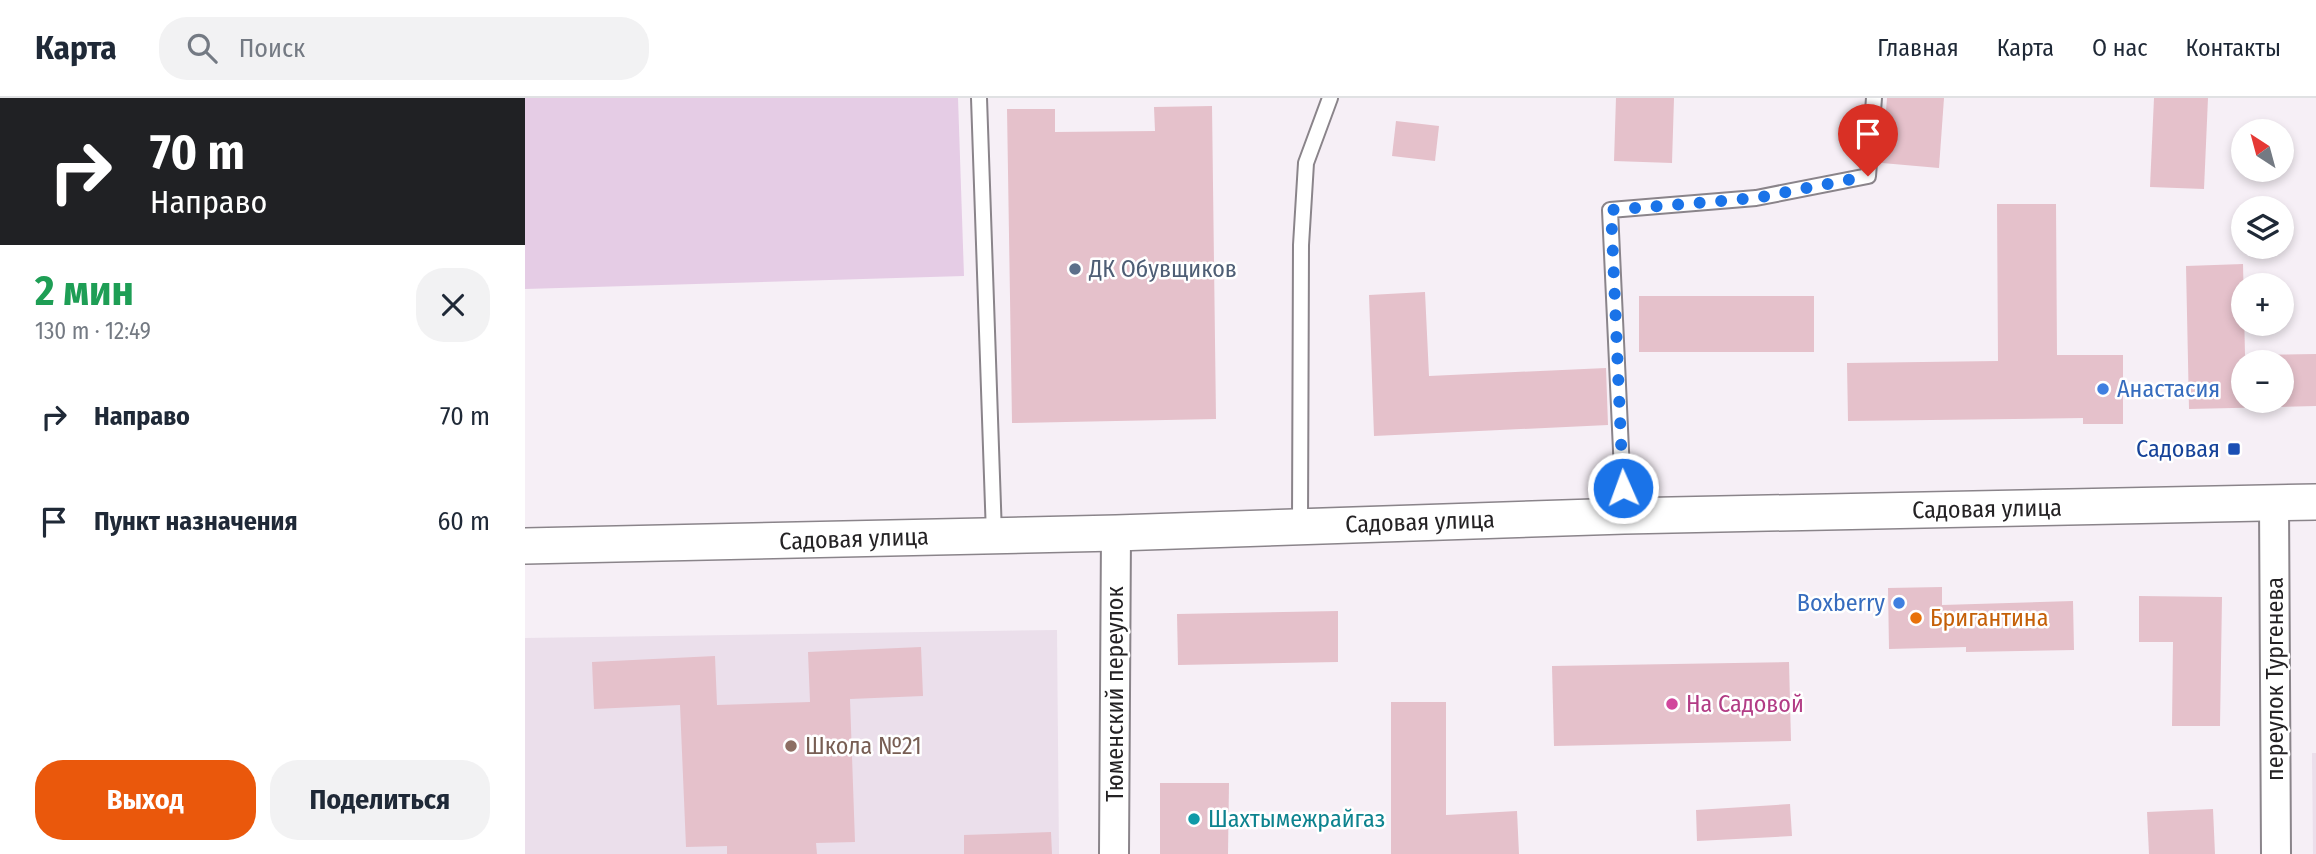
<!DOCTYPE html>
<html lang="ru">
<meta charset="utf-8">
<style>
body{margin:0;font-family:"Fira Sans Condensed",sans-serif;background:#f2f2f3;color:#1f2937;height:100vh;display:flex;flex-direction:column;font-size:26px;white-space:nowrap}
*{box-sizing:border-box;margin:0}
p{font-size:23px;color:#747a83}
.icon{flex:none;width:38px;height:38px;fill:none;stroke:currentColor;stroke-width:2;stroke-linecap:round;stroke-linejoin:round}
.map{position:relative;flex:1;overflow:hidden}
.side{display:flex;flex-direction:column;background:#fff;width:525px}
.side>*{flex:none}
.top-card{background:#202124;color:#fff;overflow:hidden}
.needle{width:46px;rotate:324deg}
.buttons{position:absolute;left:1706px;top:21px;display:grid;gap:14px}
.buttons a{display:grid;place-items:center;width:63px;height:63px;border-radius:50%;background:#fff;box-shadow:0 4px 10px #0003;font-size:35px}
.pin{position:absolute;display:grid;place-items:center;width:60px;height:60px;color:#fff;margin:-72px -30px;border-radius:50% 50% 50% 0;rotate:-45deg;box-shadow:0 0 7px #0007}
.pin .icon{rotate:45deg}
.me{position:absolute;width:77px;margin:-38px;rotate:358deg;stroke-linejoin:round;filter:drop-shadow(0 0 5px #0008)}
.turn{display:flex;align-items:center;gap:24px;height:147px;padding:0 35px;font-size:32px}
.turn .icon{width:91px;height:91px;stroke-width:2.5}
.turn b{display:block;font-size:49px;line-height:60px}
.round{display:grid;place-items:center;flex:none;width:74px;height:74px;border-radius:28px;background:#f2f2f3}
.head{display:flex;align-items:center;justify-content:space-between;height:119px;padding:0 35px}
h1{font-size:42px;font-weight:700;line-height:52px;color:#1e9e55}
.primary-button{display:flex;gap:14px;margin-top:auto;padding:14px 35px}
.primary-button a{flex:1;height:80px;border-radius:28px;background:#ea580c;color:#fff;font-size:28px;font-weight:700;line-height:80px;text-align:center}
.primary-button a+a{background:#f2f2f3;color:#1f2937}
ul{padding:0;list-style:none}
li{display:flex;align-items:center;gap:21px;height:105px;padding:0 35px}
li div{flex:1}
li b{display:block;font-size:26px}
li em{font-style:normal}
header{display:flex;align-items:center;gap:42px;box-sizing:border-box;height:98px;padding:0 35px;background:#fff;border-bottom:2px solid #e0e1e3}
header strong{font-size:33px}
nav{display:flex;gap:38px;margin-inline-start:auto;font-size:24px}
.search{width:490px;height:63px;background:#f2f2f3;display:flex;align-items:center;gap:18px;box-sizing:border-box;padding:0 24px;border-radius:28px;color:#747a83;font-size:26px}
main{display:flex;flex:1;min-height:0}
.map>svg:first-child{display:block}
</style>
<header>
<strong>Карта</strong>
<div class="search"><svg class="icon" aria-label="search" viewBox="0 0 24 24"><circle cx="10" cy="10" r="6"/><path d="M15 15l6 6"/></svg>Поиск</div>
<nav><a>Главная</a><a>Карта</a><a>О нас</a><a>Контакты</a></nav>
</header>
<main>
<section class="side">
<div class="top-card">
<div class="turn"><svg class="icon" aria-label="right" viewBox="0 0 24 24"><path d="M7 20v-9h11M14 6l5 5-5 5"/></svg><div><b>70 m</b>Направо</div></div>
</div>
<div class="head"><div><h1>2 мин</h1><p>130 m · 12:49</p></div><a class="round"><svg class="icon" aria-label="close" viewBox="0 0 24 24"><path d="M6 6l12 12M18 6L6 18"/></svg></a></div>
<ul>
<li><svg class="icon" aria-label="right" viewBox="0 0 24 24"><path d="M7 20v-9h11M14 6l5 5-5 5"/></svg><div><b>Направо</b></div><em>70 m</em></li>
<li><svg class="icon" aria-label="arrive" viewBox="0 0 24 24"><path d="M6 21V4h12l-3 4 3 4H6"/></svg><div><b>Пункт назначения</b></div><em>60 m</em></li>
</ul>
<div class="primary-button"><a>Выход</a><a>Поделиться</a></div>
</section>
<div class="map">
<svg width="1791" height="756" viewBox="0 0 1791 756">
<rect width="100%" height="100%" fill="#f6eff6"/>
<g fill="#ebdfeb">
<path d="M532,532l2,224h-534v-216z"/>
<path d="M1787,655h4v101h-3z"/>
</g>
<path fill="#e5cce5" d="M0,0h433l6,178 -439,13z"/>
<g fill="#e5c1cb" fill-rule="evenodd">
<path d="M1091,0h58l-2,65 -58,-2z"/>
<path d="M1362,0h57l-5,70 -57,-5z"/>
<path d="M1629,0h54l-4,91 -54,-2z"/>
<path d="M687,8l4,313 -204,4 -5,-314h48v23l100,-1 -1,-24z"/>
<path d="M871,23l43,5 -4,35 -43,-5z"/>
<path d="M1472,106h59l1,151h66v69h-40v-6l-235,3 -1,-58 151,-2z"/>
<path d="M1718,166l2,91 71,-1v52l-127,3 -3,-143zM1718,264h39v39h-39z"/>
<path d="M900,194l4,84 177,-8 2,57 -234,11 -5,-141z"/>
<rect x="1114" y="198" width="175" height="56"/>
<path d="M1417,489v18l131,-4 1,49 -108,2v-5l-77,2 -1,-61z"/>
<path d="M1614,498l83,1 -2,129h-48l1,-84h-34z"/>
<path d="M813,513v51l-160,3 -1,-51z"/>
<path d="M396,549l2,49 -73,3 5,143 -39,1 1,11h-90v-8l-41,1 -6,-142 -86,4 -2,-47 123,-6 2,49 93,-3 -2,-50z"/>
<path d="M1264,564l2,79 -237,5 -2,-80z"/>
<path d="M866,604h55v113l71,-4 2,43h-128z"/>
<path d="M635,685h69l-1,71h-68z"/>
<path d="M1265,706l2,32 -95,5 -1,-31z"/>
<path d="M1688,711l2,45h-66l-2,-42z"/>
<path d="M526,734l1,22h-88v-19z"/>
</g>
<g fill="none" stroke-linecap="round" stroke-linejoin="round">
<defs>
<g id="service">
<path d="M454,0l15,437"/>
<path d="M1099,418l-14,-306 146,-12 112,-22 6,-78"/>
<path d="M775,428l1,-281 5,-82 24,-65"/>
</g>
<g id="minor">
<path d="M1749,406l2,350"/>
<path d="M589,756l2,-321"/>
</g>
<path id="tertiary" d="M0,448l591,-13 508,-17 692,-14"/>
</defs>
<use href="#service" stroke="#8a848a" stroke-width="18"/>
<use href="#minor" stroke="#8a848a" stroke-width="32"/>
<use href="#tertiary" stroke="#8a848a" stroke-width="38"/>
<use href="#service" stroke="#fff" stroke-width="14"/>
<use href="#minor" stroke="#fff" stroke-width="28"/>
<use href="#tertiary" stroke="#fff" stroke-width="35"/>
</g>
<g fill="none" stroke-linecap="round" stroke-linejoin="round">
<path stroke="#1a73e8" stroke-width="12" stroke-dasharray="0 21.6" d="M1098,390l-12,-278 145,-12 112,-22"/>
</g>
<circle fill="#5c6f8a" stroke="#fff" stroke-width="2.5" cx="550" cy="171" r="7"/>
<g fill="#3f7fe0" stroke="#fff" stroke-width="2.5">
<circle cx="1578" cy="291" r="7"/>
<circle cx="1374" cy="505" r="7"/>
</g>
<rect fill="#1a4fb4" stroke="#fff" stroke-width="2.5" x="1702" y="344" width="14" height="14" rx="3.5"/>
<circle fill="#e8710a" stroke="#fff" stroke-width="2.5" cx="1391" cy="520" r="7"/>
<circle fill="#d1479c" stroke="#fff" stroke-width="2.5" cx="1147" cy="606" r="7"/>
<circle fill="#8d6e63" stroke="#fff" stroke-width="2.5" cx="266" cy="648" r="7"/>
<circle fill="#0f9aa8" stroke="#fff" stroke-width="2.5" cx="669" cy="721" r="7"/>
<g text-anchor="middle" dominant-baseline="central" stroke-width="5" stroke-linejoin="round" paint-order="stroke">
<g font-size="24" fill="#4e5e75" stroke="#fff" text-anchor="start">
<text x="564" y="171">ДК Обувщиков</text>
</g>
<g font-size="24" fill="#366cbe" stroke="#fff" text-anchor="start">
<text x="1592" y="291">Анастасия</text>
<text x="1360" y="505" text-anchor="end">Boxberry</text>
</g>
<g font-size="24" fill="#164399" stroke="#fff" text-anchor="end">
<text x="1695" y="351">Садовая</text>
</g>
<g font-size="24" fill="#242224" stroke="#fff">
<text transform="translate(1462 411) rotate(-1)">Садовая улица</text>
<text transform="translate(895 424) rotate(-2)">Садовая улица</text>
<text transform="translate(329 441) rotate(-2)">Садовая улица</text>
<text transform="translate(1750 581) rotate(-90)">переулок Тургенева</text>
<text transform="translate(590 596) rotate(-90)">Тюменский переулок</text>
</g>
<g font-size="24" fill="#c56008" stroke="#fff" text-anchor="start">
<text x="1405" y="520">Бригантина</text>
</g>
<g font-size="24" fill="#b23c85" stroke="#fff" text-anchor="start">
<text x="1161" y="606">На Садовой</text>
</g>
<g font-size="24" fill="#785e54" stroke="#fff" text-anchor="start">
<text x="280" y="648">Школа №21</text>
</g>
<g font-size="24" fill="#0d838f" stroke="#fff" text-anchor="start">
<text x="683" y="721">Шахтымежрайгаз</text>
</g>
</g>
</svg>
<div class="buttons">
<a><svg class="needle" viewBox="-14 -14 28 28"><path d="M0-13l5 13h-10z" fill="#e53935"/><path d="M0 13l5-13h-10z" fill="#747a83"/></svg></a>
<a><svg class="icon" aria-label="layers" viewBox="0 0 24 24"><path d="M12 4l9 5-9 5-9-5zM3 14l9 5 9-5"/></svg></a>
<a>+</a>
<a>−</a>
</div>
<div class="pin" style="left:1343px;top:78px;background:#d93025"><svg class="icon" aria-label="arrive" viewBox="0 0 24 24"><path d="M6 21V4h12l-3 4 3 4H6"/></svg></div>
<svg class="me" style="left:1098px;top:390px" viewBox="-20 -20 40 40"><circle r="17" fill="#1a73e8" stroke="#fff" stroke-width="3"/><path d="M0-11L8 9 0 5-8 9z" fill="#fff"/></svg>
</div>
</main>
